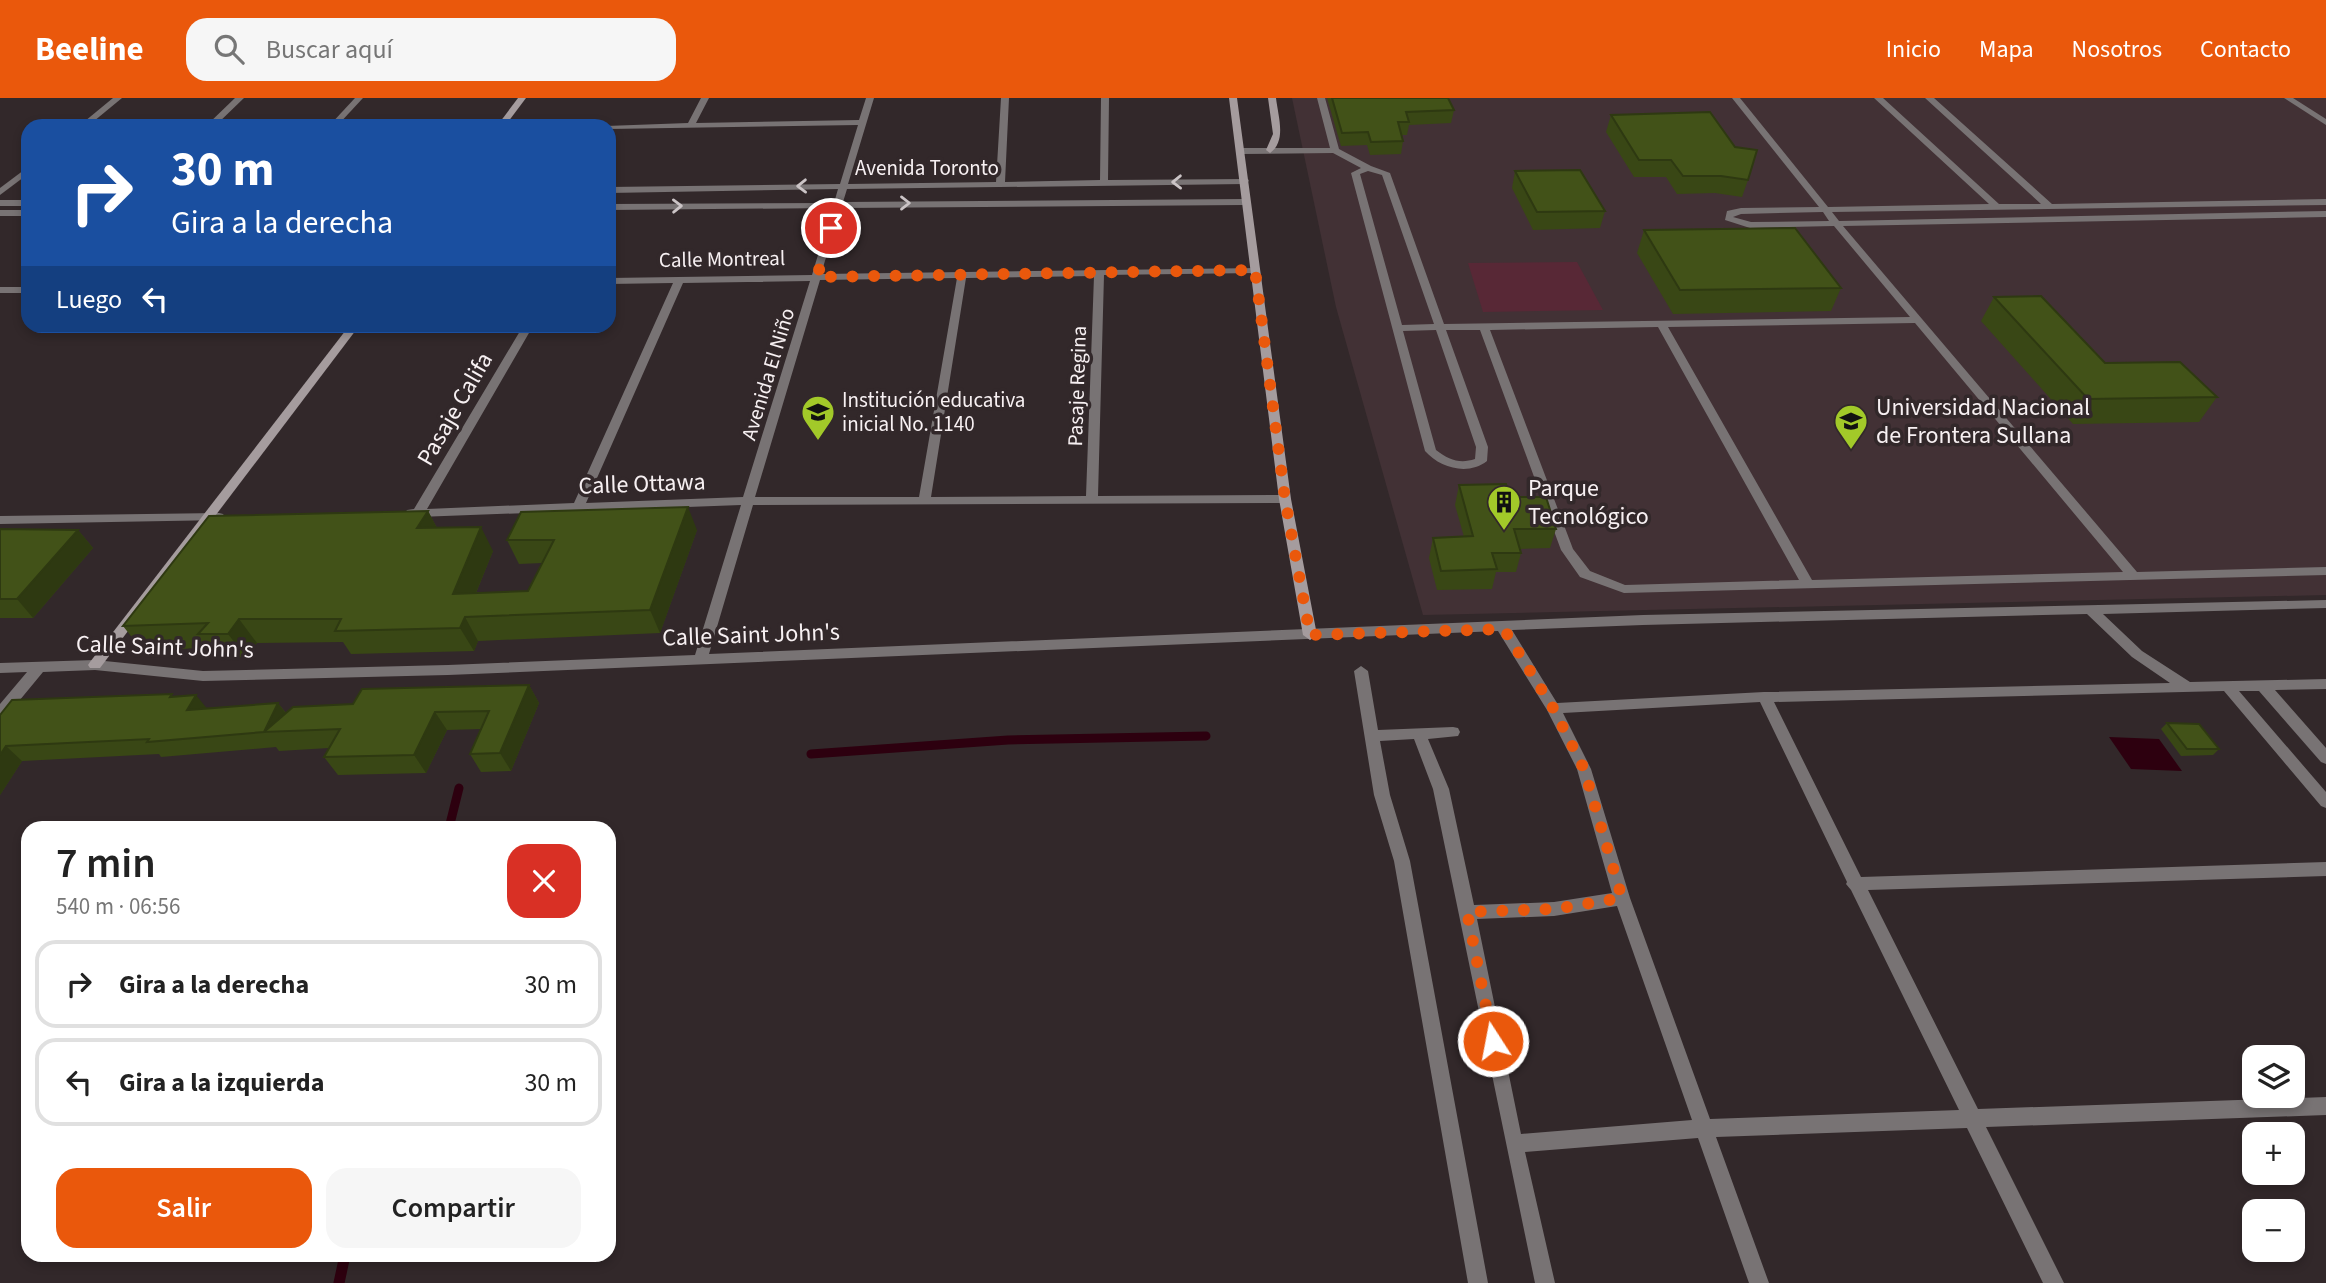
<!DOCTYPE html>
<html lang="es">
<meta charset="utf-8">
<style>
body{margin:0;font-family:"Source Sans 3",sans-serif;background:#f6f6f6;color:#222;height:100vh;display:flex;flex-direction:column;font-size:26px;white-space:nowrap}
*{box-sizing:border-box;margin:0}
p{font-size:23px;color:#767676}
.icon{flex:none;width:38px;height:38px;fill:none;stroke:currentColor;stroke-width:2;stroke-linecap:round;stroke-linejoin:round}
.map{position:relative;flex:1;overflow:hidden}
.panel{position:absolute;left:21px;top:723px;width:595px;height:441px;display:flex;flex-direction:column;background:#fff;border-radius:21px;box-shadow:0 4px 10px #0003}
.panel>*{flex:none}
.banner{position:absolute;left:21px;top:21px;width:595px;height:214px;border-radius:21px;box-shadow:0 4px 10px #0003;background:#1a4fa0;color:#fff;overflow:hidden}
.tools{position:absolute;left:2242px;top:947px;display:grid;gap:14px}
.tools a{display:grid;place-items:center;width:63px;height:63px;border-radius:14px;background:#fff;box-shadow:0 4px 10px #0003;font-size:35px}
.pin{position:absolute;display:grid;place-items:center;width:60px;height:60px;color:#fff;margin:-30px;border:4px solid #fff;border-radius:50%;box-shadow:0 2px 7px #0007}
.me{position:absolute;width:77px;margin:-38px;rotate:349deg;stroke-linejoin:round;filter:drop-shadow(0 0 5px #0008)}
.turn{display:flex;align-items:center;gap:24px;height:147px;padding:0 35px;font-size:32px}
.turn .icon{width:91px;height:91px;stroke-width:2.5}
.turn b{display:block;font-size:49px;line-height:60px}
.then{display:flex;align-items:center;height:66px;padding:0 35px;background:#0003;gap:14px;font-size:26px}
.round{display:grid;place-items:center;flex:none;width:74px;height:74px;border-radius:21px;background:#f6f6f6}
.headline{display:flex;align-items:center;justify-content:space-between;height:119px;padding:0 35px}
h1{font-size:42px;font-weight:600;line-height:52px}
.cta{display:flex;gap:14px;margin-top:auto;padding:14px 35px}
.cta a{flex:1;height:80px;border-radius:21px;background:#ea580c;color:#fff;font-size:28px;font-weight:600;line-height:80px;text-align:center}
.cta a+a{background:#f6f6f6;color:#222}
ul{padding:0;list-style:none}
li{display:flex;align-items:center;gap:21px;height:88px;margin:0 14px 10px;padding:0 21px;border:4px solid #e0e0e0;border-radius:21px}
li div{flex:1}
li b{display:block;font-size:26px}
li em{font-style:normal}
header{display:flex;align-items:center;gap:42px;box-sizing:border-box;height:98px;padding:0 35px;background:#ea580c;color:#fff}
header strong{font-size:33px}
nav{display:flex;gap:38px;margin-inline-start:auto;font-size:24px}
.search{width:490px;height:63px;background:#f6f6f6;display:flex;align-items:center;gap:18px;box-sizing:border-box;padding:0 24px;border-radius:21px;color:#767676;font-size:26px}
.map>svg:first-child{display:block}
</style>
<header>
<strong>Beeline</strong>
<div class="search"><svg class="icon" aria-label="search" viewBox="0 0 24 24"><circle cx="10" cy="10" r="6"/><path d="M15 15l6 6"/></svg>Buscar aquí</div>
<nav><a>Inicio</a><a>Mapa</a><a>Nosotros</a><a>Contacto</a></nav>
</header>
<div class="map">
<svg width="2326" height="1185" viewBox="0 0 2326 1185">
<rect width="100%" height="100%" fill="#32282a"/>
<path fill="#423135" d="M1292,0h1034v497l-903,20 -87,-308z"/>
<path fill="#582836" d="M1577,164l26,48 -120,2 -15,-49z"/>
<path fill="#2d000f" d="M2109,639l50,2 23,32 -51,-2z"/>
<g fill="none" stroke-linecap="round" stroke-linejoin="round">
<g stroke="#2d000f" stroke-width="9">
<path d="M811,656l197,-14 198,-4"/>
<path d="M449,730l10,-40"/>
</g>
<path stroke="#2d000f" stroke-width="11" d="M339,1185l6,-28"/>
<g fill="#787374" fill-rule="evenodd">
<path d="M1317,0h8l14,51 32,17 19,7 54,151 466,-7 -76,-91 -84,2 -25,-8 2,-9 14,-3 78,-1 -87,-109h8l88,109 161,-3 -115,-106h9l116,106h42l-116,-106h9l118,106 274,-5v6l-494,7 7,9 487,-10v6l-483,9 294,346 189,-5v8l-702,18 -44,-16 -19,-27 -81,-220h-34l42,117 -1,14c-19,15 -47,7 -62,-10l-74,-278 10,-5 -28,-15 -92,1 -4,-3 4,-3h89zM1368,73l14,4 52,149 -32,1 -42,-151zM1823,114l6,9 -78,1 -18,-5 8,-3zM1915,225l208,249 -311,8 -144,-253zM1658,229l141,253 -174,5 -35,-14 -17,-22 -83,-219zM1436,232l40,117 -1,12c-15,5 -26,1 -39,-9l-33,-119z"/>
<path d="M2284,0h9l33,21v6z"/>
</g>
<g fill="#787374" fill-rule="evenodd">
<path d="M113,0h9l-34,28h-9z"/>
<path d="M235,0h9l-29,28h-9z"/>
<path d="M355,0h8l-26,28h-8z"/>
<path d="M701,0h8l-13,25 163,-3 7,-22h8l-26,86 148,-2 5,-84h8l-4,84 95,-2 1,-82h8l-1,82 140,-1 1,2 -4,3 -398,5 -4,13 401,-3 4,3 -4,3 -403,3 -20,66 438,-6v4l-3,1 -152,2 -6,221 187,-1 6,4 -6,4 -532,2 -44,149 934,-39 683,-15v8l-223,6 39,37 48,31 136,-3v10l-51,1 51,58v16l-5,-2 -62,-71h-20l87,101v16l-5,-2 -97,-115 -450,11 87,175 465,-15v14l-458,14 110,219 348,-12v18l-340,12 78,156h-21l-76,-155 -251,9 53,146h-20l-51,-145 -173,14 30,131h-20l-102,-494 -19,-50 -34,2 10,54 20,66 78,422h-20l-74,-422 -20,-66 -20,-124 7,-5 7,5 10,59 75,-3 5,1 2,4 -2,4 -30,3 21,50 25,116 80,-3 58,-9 -35,-124 -30,-59 -49,-79 -1050,44 -245,6 -108,-11 -52,2 -38,46 -5,1v-15l27,-32 -27,1v-10l95,-3 108,11 245,-6 247,-10 46,-150 -323,12 -11,-1 -2,-3 2,-3 7,-1 109,-183h10l-106,183 147,-6 99,-220 -64,1v-6l203,-3 20,-67 -223,2v-6l225,-1 4,-14 -229,4v-6l231,-3 18,-59 -249,4v-3h-3l82,-3zM1094,178l-8,220 -155,1 35,-219zM957,180l-38,219h-164l65,-217zM810,183l-67,216 -157,6 97,-220zM2087,516l45,43 38,26 -406,9 -207,11 -45,-73 131,-5zM1760,604l87,180 -1,2 5,6 108,220 -249,9 -80,-221 -39,-129 -28,-56zM1617,808l75,214 -171,14 -44,-215 77,-3z"/>
<path d="M28,69v7l-28,21v-7z"/>
<rect x="0" y="102" width="28" height="6"/>
<rect x="0" y="112" width="28" height="6"/>
<rect x="0" y="189" width="28" height="6"/>
<path d="M219,415l4,1 2,3 -2,3 -223,4v-8z"/>
</g>
<g fill="#a59c9e" fill-rule="evenodd">
<path d="M518,0h8l-21,28h-8z"/>
<path d="M1229,0h8l54,401 26,136 -7,5 -7,-5 -24,-136z"/>
<path d="M1268,0h8c2,18 11,43 -6,55l-4,-3 7,-16z"/>
<path d="M349,228h10l-259,342h-10l-2,-3 2,-3z"/>
</g>
</g>
<g fill="#394715">
<path d="M1327,0h121l6,12 -3,13 -42,2 -2,10h-6l2,6 -2,13 -31,1 -3,-10 -26,1z"/>
<path d="M1611,17l137,65 -6,17 -27,-4 -38,1 -11,-17h-32l-28,-45z"/>
<path d="M1515,73l90,40 -5,17 -67,2 -21,-42z"/>
<path d="M1644,132l197,58 -10,23 -158,3 -36,-61z"/>
<path d="M1994,199l111,66 112,34 -18,25 -126,2 -92,-103z"/>
<path d="M1459,387l51,12 46,32 -6,19 -30,1 1,4 -5,19h-20l-4,17 -55,1 -8,-32 4,-20 31,-1 -9,-32z"/>
<path d="M428,413l9,17 56,23 -17,42 52,-2 14,-28 -23,1 -12,-24 190,-10 -37,103 -182,8 -4,10 -123,3 -8,-12 -86,1 -11,14 -29,1 -8,-10 -67,2 -19,-24z"/>
<path d="M0,431l78,1 15,18 -60,70h-33z"/>
<path d="M529,587l10,18 -28,68 -30,1 -11,-18 11,-25 -34,1 -21,43 -88,2 -14,-18 5,-9 -50,3 -3,-4 -115,10 -2,-3 -137,7 -22,34 12,-95 162,-3 33,11 71,-5 8,10 67,-9z"/>
<path d="M2167,625l52,26 -6,6 -32,1 -20,-27z"/>
</g>
<g fill="#2e3911">
<path d="M688,409l9,23 -37,103 -10,-23z"/>
<path d="M428,413l12,23 -23,-6z"/>
<path d="M481,429l12,24 -27,66 -13,-23z"/>
<path d="M78,432l15,18 -60,70 -16,-19z"/>
<path d="M465,519l13,24 -4,10 -14,-23z"/>
<path d="M239,521l18,24 -11,14 -18,-23z"/>
<path d="M529,587l10,18 -28,68 -11,-18z"/>
<path d="M196,597l13,16 -22,-1z"/>
<path d="M278,605l12,16 -26,13 12,16 -12,-16z"/>
<path d="M435,614l12,18 -21,43 -12,-18z"/>
<path d="M6,648l16,15 -22,34v-40z"/>
</g>
<g fill="#425218" stroke="#2e3911" stroke-width="2">
<path d="M1332,0h116l6,12 -48,2 3,10h-11l5,19 -32,1 -3,-10 -26,1z"/>
<path d="M1710,14l25,35 22,3 -9,30 -27,-4h-38l-12,-16h-32l-28,-45z"/>
<path d="M1580,72l25,41 -68,1 -22,-41z"/>
<path d="M1795,130l46,60 -161,2 -36,-60z"/>
<path d="M2041,198l64,67 75,-1 37,35 -129,2 -94,-102z"/>
<path d="M1506,386l4,13h36l10,32h-42l7,24h-29l5,16 -56,2 -8,-33 40,-2 -14,-51z"/>
<path d="M688,409l-38,103 -185,7 -5,11 -125,3 6,-12h-102l-11,15h-30l10,-11 -85,3 86,-110 219,-5 -11,17 64,-1 -28,67 75,-3 26,-51h-47l14,-28z"/>
<path d="M0,431l78,1 -61,69h-17z"/>
<path d="M529,587l-29,68 -30,1 19,-43 -54,1 -21,43 -90,2 16,-28 -76,3 29,-25 60,-3 9,-15z"/>
<path d="M172,596l-2,3 26,-2 -9,15 91,-7 -14,29 -117,10 2,-3 -143,7 -6,9v-40l12,-15z"/>
<path d="M2167,625l32,1 20,25h-32z"/>
</g>
<defs><path id="oneway-chevron" d="M-2-3.5L2.5 0L-2 3.5" fill="none" stroke-width="1.6" stroke-linecap="round" stroke-linejoin="round" transform="scale(1.75)"/></defs>
<g stroke="#cbc4c6">
<use href="#oneway-chevron" transform="translate(1177 84) rotate(179)"/>
<use href="#oneway-chevron" transform="translate(802 88) rotate(179)"/>
<use href="#oneway-chevron" transform="translate(905 105)"/>
<use href="#oneway-chevron" transform="translate(677 108) rotate(-1)"/>
</g>
<g fill="none" stroke-linecap="round" stroke-linejoin="round">
<path stroke="#ea580c" stroke-width="12" stroke-dasharray="0 21.6" d="M831,130l-14,49 438,-7 30,229 25,136 194,-6 49,79 31,61 38,129 -68,11 -87,3 26,129"/>
</g>
<defs>
<symbol id="school-pin" viewBox="-11 -11 22 30"><path d="M0 17L-7.5 6A9.5 9.5 0 1 1 7.5 6Z" fill="#a2c929" stroke="#32282a"/><path d="M0-5L7-2L0 1L-7-2ZM-4 1L0 2.5L4 1V4Q0 6-4 4Z" fill="#111"/></symbol>
<symbol id="university-pin" viewBox="-11 -11 22 30"><path d="M0 17L-7.5 6A9.5 9.5 0 1 1 7.5 6Z" fill="#a2c929" stroke="#32282a"/><path d="M0-5L7-2L0 1L-7-2ZM-4 1L0 2.5L4 1V4Q0 6-4 4Z" fill="#111"/></symbol>
<symbol id="building-pin" viewBox="-11 -11 22 30"><path d="M0 17L-7.5 6A9.5 9.5 0 1 1 7.5 6Z" fill="#a2c929" stroke="#32282a"/><path d="M-4-6H4V6H1V3H-1V6H-4ZM-2.5-4.3h1.7v1.8h-1.7ZM.8-4.3h1.7v1.8H.8ZM-2.5-1h1.7V.8h-1.7ZM.8-1h1.7V.8H.8Z" fill="#111"/></symbol>
</defs>
<g fill-rule="evenodd">
<use href="#school-pin" x="799" y="295" width="38" height="52"/>
<use href="#university-pin" x="1832" y="304" width="38" height="52"/>
<use href="#building-pin" x="1485" y="385" width="38" height="52"/>
</g>
<g text-anchor="middle" dominant-baseline="central" stroke-width="7" stroke-linejoin="round" paint-order="stroke">
<g font-size="21" fill="#f7f0f2" stroke="#32282a">
<text x="927" y="70">Avenida Toronto</text>
<text transform="translate(722 161) rotate(-1)">Calle Montreal</text>
<text transform="translate(768 276) rotate(-73)">Avenida El Niño</text>
<text transform="translate(1077 288) rotate(-88)">Pasaje Regina</text>
</g>
<g font-size="21" fill="#f7f0f2" stroke="#32282a" text-anchor="start">
<text x="842" y="302">Institución educativa<tspan x="842" dy="24">inicial No. 1140</tspan></text>
</g>
<g font-size="24" fill="#f7f0f2" stroke="#32282a" text-anchor="start">
<text x="1876" y="309">Universidad Nacional<tspan x="1876" dy="28">de Frontera Sullana</tspan></text>
<text x="1528" y="390">Parque<tspan x="1528" dy="28">Tecnológico</tspan></text>
</g>
<g font-size="24" fill="#f7f0f2" stroke="#32282a">
<text transform="translate(455 311) rotate(-60)">Pasaje Califa</text>
<text transform="translate(642 386) rotate(-2)">Calle Ottawa</text>
<text transform="translate(751 537) rotate(-2)">Calle Saint John's</text>
<text transform="translate(165 549) rotate(2)">Calle Saint John's</text>
</g>
</g>
</svg>
<div class="tools">
<a><svg class="icon" aria-label="layers" viewBox="0 0 24 24"><path d="M12 4l9 5-9 5-9-5zM3 14l9 5 9-5"/></svg></a>
<a>+</a>
<a>−</a>
</div>
<div class="pin" style="left:831px;top:130px;background:#d93025"><svg class="icon" aria-label="arrive" viewBox="0 0 24 24"><path d="M6 21V4h12l-3 4 3 4H6"/></svg></div>
<svg class="me" style="left:1493px;top:943px" viewBox="-20 -20 40 40"><circle r="17" fill="#ea580c" stroke="#fff" stroke-width="3"/><path d="M0-11L8 9 0 5-8 9z" fill="#fff"/></svg>
<div class="banner">
<div class="turn"><svg class="icon" aria-label="right" viewBox="0 0 24 24"><path d="M7 20v-9h11M14 6l5 5-5 5"/></svg><div><b>30 m</b>Gira a la derecha</div></div>
<div class="then">Luego<svg class="icon" aria-label="left" viewBox="0 0 24 24"><path d="M17 20v-9H6M10 6l-5 5 5 5"/></svg></div>
</div>
<section class="panel">
<div class="headline"><div><h1>7 min</h1><p>540 m · 06:56</p></div><a class="round" style="background:#d93025;color:#fff"><svg class="icon" aria-label="close" viewBox="0 0 24 24"><path d="M6 6l12 12M18 6L6 18"/></svg></a></div>
<ul>
<li><svg class="icon" aria-label="right" viewBox="0 0 24 24"><path d="M7 20v-9h11M14 6l5 5-5 5"/></svg><div><b>Gira a la derecha</b></div><em>30 m</em></li>
<li><svg class="icon" aria-label="left" viewBox="0 0 24 24"><path d="M17 20v-9H6M10 6l-5 5 5 5"/></svg><div><b>Gira a la izquierda</b></div><em>30 m</em></li>
</ul>
<div class="cta"><a>Salir</a><a>Compartir</a></div>
</section>
</div>
